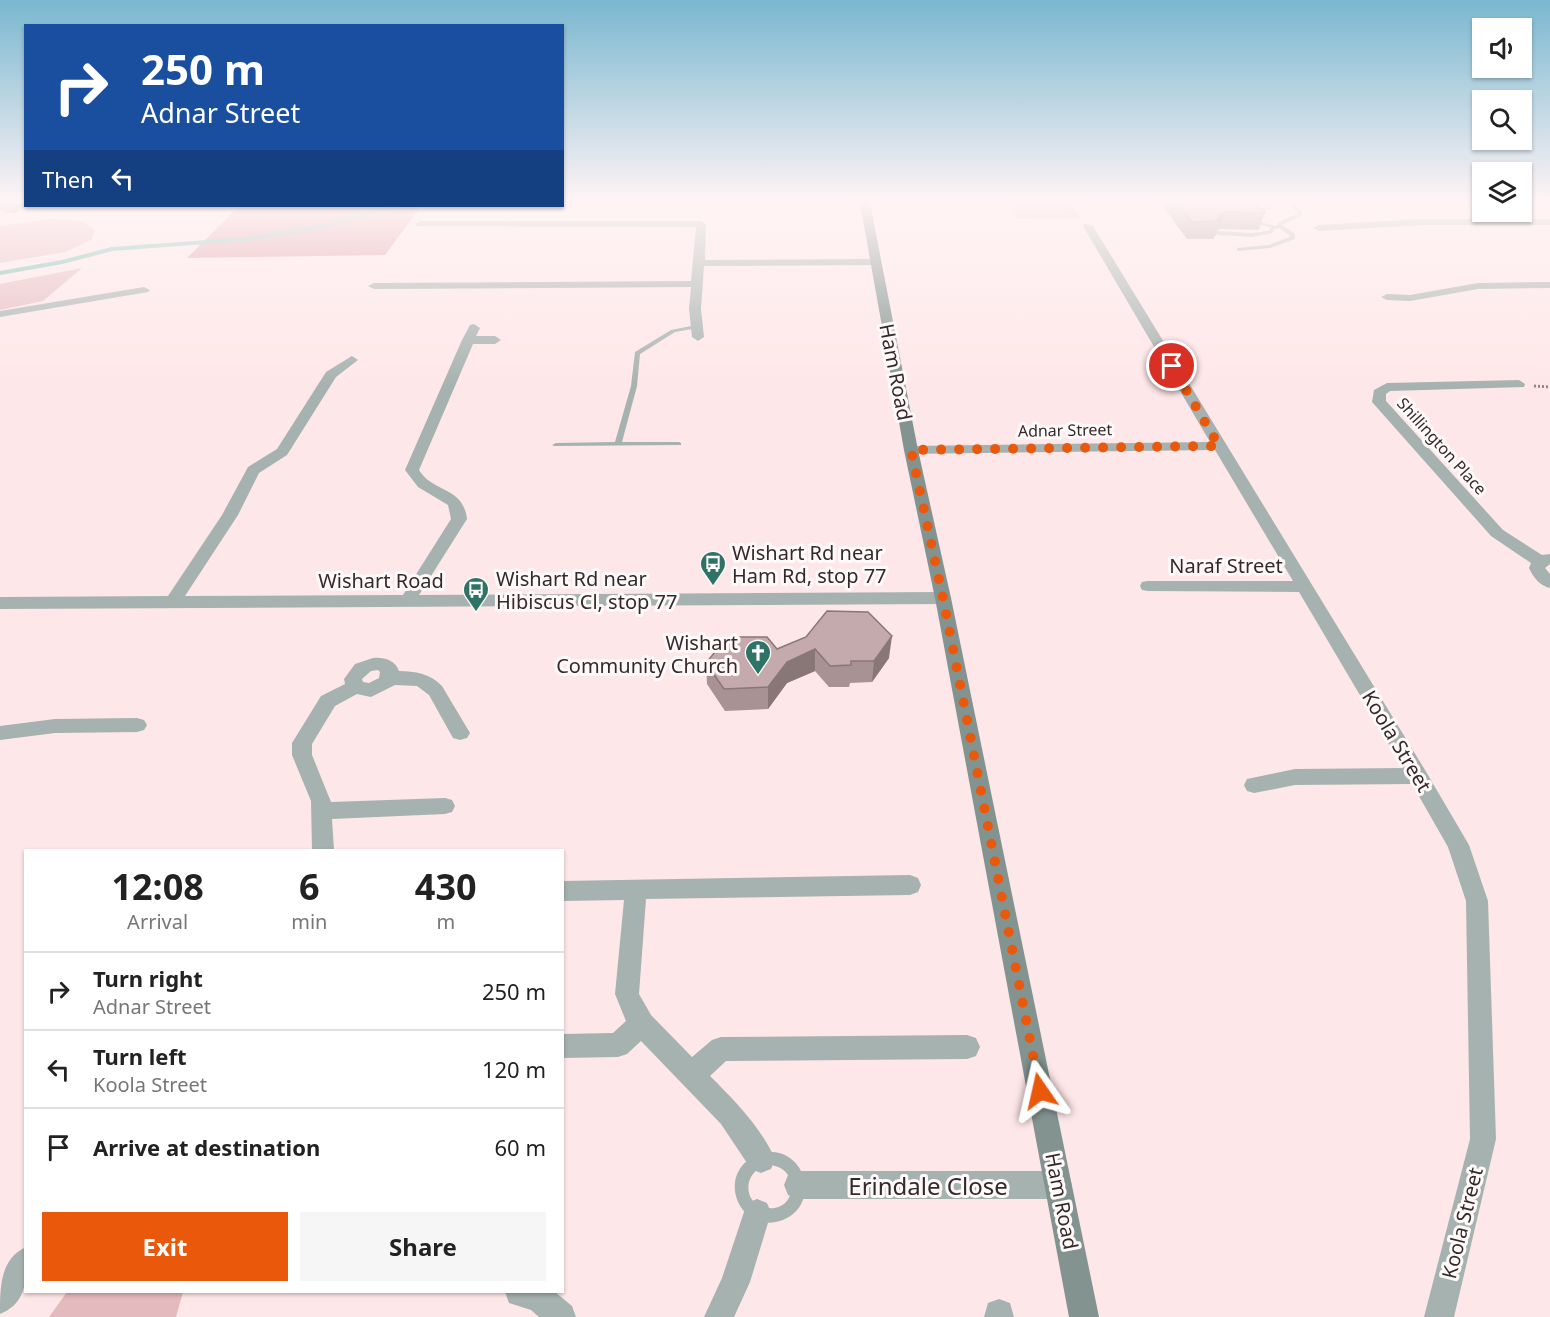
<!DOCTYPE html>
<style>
body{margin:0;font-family:"Noto Sans",sans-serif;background:#f6f6f6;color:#222;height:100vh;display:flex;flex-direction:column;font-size:22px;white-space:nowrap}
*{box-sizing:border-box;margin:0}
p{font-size:20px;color:#767676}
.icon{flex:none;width:33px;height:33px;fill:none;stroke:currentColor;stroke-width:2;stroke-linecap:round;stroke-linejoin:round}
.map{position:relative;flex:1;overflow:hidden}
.side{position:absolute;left:24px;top:849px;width:540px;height:444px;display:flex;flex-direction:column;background:#fff;border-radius:0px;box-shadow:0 2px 4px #0004}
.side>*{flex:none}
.top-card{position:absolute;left:24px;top:24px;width:540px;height:183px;border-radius:0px;box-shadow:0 2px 4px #0004;background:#1a4fa0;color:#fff;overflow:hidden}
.tools{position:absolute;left:1472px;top:18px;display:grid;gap:12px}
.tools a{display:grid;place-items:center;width:60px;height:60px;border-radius:0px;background:#fff;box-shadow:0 2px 4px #0004;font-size:30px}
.pin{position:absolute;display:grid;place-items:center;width:51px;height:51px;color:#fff;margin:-26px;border:3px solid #fff;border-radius:50%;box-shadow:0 2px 6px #0007}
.me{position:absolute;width:66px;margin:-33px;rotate:349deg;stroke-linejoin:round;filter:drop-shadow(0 0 4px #0008)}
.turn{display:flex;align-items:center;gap:21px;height:126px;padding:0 18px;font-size:27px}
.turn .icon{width:78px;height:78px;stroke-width:2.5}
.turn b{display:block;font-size:42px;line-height:51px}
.then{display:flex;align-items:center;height:57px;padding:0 18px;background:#0003;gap:12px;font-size:22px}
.eta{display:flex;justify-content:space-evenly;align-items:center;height:102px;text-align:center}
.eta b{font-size:36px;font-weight:700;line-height:42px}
.cta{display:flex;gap:12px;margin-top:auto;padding:12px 18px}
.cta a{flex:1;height:69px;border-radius:0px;background:#ea580c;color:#fff;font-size:24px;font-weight:700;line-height:69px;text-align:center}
.cta a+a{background:#f6f6f6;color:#222}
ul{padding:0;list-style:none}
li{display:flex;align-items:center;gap:18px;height:78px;padding:0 18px;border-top:2px solid #e0e0e0}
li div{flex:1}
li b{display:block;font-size:22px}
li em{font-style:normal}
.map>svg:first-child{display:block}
</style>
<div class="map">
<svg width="1550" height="1317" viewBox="0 0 1550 1317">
<rect width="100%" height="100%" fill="#fee7e9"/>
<g fill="#e5babe">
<path d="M1009,203h62l10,15 -64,1z"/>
<path d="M52,219l29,2 14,9 -4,10 -26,12 -65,11v-37z"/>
<path d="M82,268l-39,33 -43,9v-26z"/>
<path d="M67,1292h116l-7,25h-127z"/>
</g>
<path fill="#d898a0" d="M239,206h182l-36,49 -198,3z"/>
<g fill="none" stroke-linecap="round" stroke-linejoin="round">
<path stroke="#73bcad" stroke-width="4" d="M0,273l62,-11 50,-13 135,-10 81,-14 70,-19"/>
<path stroke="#918182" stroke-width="2" stroke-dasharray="1.5 1.5" stroke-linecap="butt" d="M1061,203l17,15"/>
<path stroke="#918182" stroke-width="3" stroke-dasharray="2 2" stroke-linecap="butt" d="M1534,386l16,1"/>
<g fill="#a6b2af" fill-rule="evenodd">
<path d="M1278,203h6l-27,11 -1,3 -4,-1 1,-4z"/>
<path d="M1289,203h5l8,9 -1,4 -19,9 13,9v5l-25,9 -31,3 -2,-1v-2l32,-3 21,-8v-1l-10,-8 -5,1 -3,4 -20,4 -33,-2 -3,-2 3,-2 33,2 16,-2 3,-3 -12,-4v-2l17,4 3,-4 18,-8v-2z"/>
<path d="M696,325l2,1v2l-23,4 -35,22 -3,32 -15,56h57l2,1v2l-127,1 -2,-1 4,-2 59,-1 16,-56 4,-34 36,-22z"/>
<path d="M764,1152c47,-5 57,61 12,70 -41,8 -62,-55 -12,-70zM770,1165c31,3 27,46 -2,43 -27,-2 -26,-40 2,-43z"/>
</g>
<g fill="#a6b2af" fill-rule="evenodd">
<path d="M1422,219h128v6h-128l-103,6 -5,-3 5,-3z"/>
<path d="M420,221h281l5,3 -1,36 170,-1 5,3 -5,3 -171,1 -3,43 3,28 -6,4 -6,-4 -3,-28 2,-22 -317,2 -6,-3 6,-3 317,-2 5,-54 -280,-1 -1,-2z"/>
<path d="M1084,224l9,2 332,544 44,75 19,56 8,238 -42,178h-30l46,-178 -4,-238 -18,-54 -36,-63 -117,1 -41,8 -7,-2 -3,-6 3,-6 48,-10 108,-1 -104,-176 -151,-1 -6,-1 -2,-4 2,-4 6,-1h145l-78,-131 -304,4 -7,-4 7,-4 299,-4 -127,-216z"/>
<path d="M1550,282v6l-72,1 -68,12 -23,-1 -6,-3 6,-3 23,1 68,-12z"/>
<path d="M144,287l6,3 -2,2 -148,25v-6z"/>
<path d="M474,324l6,4 -4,8h19l6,4 -6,4h-22l-54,126c14,23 44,16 48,49l-48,76 524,-3 6,2 2,4 -2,4 -6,2 -943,5v-12l168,-1 54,-81 26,-48 29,-18 49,-77 26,-16 6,4 -22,17 -49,78 -28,18 -21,42 -53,81 218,-1 48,-76 -3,-14 -30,-18 -13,-17 57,-130 8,-15z"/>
<path d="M1519,380l6,4 -1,3 -134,4 -4,3v7l117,129 39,25 8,-1v10l-5,4 5,6v14c-10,-2 -17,-11 -21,-20l2,-5 -40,-27 -119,-134 2,-12 13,-7z"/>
<path d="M373,658c11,-1 22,2 26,13 16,0 32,3 43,15l28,47 -3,5 -7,2 -7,-2 -24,-43 -12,-9 -22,-1 -24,12 -14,-3 -22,12 -23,38v11l19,47 114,-4 7,2 3,6 -3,6 -7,2 -113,5 2,31h-22l-1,-49 -19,-46v-12l29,-47 24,-12 -1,-5 11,-15zM378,670l2,2 -1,6 -10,5 -6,-1 -1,-3 9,-8z"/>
<path d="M137,718l7,2 3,5 -3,5 -7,2 -82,1 -55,7v-14l55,-7z"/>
<path d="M910,875l8,3 3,7 -3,7 -8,3 -264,4 -7,95 12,21 41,42 20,-17 9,-3 246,-2 9,3 4,9 -4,9 -9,3 -241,2 -16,15c24,24 51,51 65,83l-4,10 -10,4 -10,-4 -30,-45 -80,-83 -14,13 -9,3 -56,1v-24l51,-1 13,-12 -11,-27 9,-94 -62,1v-20z"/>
<path d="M798,1171h260l10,4 4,10 -4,10 -10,4h-260l-10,-4 -4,-10 4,-10z"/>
<path d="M757,1199l10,4 4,10 -21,69 -16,35h-30l18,-39 25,-75z"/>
<path d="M26,1247c0,27 4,55 -26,67 0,-27 0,-55 26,-67z"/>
<path d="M505,1292h50l17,14 4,11h-37l-8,-7 -22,-7z"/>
<path d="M999,1299l11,4 4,14h-30l4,-14z"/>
</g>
<path fill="#839490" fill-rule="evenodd" d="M860,203h10l48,247 33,148 148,719h-30l-134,-719 -31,-148z"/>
</g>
<g fill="#a99294">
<path d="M0,203h26v2l-11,8h-10l-5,-4z"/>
<path d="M1165,203h91l9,10 -6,17 -40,-1 -1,1 -2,6h-2v3h-27l-23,-31z"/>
<path d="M806,637l83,21 -17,24 -22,1 -1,4h-20l-14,-16 -28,12 -19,26 -43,2 -18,-27 -1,-21 71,-14z"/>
</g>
<g fill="#897778">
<path d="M9,203h17v2l-11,8z"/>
<path d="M1225,212l-6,17 -1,1 3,-11 -3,-3z"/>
<path d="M892,636l-3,22 -17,24 2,-21z"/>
<path d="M815,649v22l-28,12 -19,26v-22l19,-25z"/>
</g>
<g fill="#c4aaac" stroke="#897778" stroke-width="1.5">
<path d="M1177,203h79l9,10 -40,-1 -7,4 3,3h-4l2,2 -27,1z"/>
<path d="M827,611l41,1 24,24 -18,25h-23v4l-21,1 -15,-17 -28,13 -19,25 -44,2 -18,-26 21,-26h40l10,12 29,-12z"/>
</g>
<linearGradient id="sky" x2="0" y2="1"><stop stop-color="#79b7d0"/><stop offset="0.52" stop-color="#fff4f5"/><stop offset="1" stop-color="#fff4f5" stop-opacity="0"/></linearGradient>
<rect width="1550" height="387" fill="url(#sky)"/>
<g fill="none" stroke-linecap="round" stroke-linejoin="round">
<path stroke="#ea580c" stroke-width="10" stroke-dasharray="0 18" d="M1040,1091l-97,-493 -32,-148 308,-4 -47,-80"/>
</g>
<defs>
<symbol id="bus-pin" viewBox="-11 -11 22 30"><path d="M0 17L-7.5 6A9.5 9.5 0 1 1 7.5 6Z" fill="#2e7366" stroke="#fff9fa"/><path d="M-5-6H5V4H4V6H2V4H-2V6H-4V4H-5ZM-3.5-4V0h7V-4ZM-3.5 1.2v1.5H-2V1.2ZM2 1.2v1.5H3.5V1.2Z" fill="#fff"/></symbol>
<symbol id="church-pin" viewBox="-11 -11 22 30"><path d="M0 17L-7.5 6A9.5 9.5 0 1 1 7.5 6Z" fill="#2e7366" stroke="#fff9fa"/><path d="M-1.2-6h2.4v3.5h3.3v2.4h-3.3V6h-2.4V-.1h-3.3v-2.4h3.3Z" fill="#fff"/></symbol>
</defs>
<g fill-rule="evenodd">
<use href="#bus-pin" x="698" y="549" width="30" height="40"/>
<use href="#bus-pin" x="461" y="575" width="30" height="40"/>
<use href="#church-pin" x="743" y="638" width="30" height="40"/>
</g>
<g text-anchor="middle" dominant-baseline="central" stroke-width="6" stroke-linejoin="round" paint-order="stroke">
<g font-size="16" fill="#342a2b" stroke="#fff9fa">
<text transform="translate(1065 430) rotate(-1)">Adnar Street</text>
<text transform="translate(1442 446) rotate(48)">Shillington Place</text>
</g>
<g font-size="20" fill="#342a2b" stroke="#fff9fa">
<text transform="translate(896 372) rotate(79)">Ham Road</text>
<text x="1226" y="565">Naraf Street</text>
<text x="381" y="580">Wishart Road</text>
<text transform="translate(1397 741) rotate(59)">Koola Street</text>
<text transform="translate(1062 1201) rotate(79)">Ham Road</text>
<text transform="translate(1462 1223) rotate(-76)">Koola Street</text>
</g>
<g font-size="20" fill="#342a2b" stroke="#fff9fa" text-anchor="start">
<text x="732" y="552">Wishart Rd near<tspan x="732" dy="23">Ham Rd, stop 77</tspan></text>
<text x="496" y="578">Wishart Rd near<tspan x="496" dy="23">Hibiscus Cl, stop 77</tspan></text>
<text x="738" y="642" text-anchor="end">Wishart<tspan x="738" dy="23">Community Church</tspan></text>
</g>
<g font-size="24" fill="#342a2b" stroke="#fff9fa">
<text x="928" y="1185">Erindale Close</text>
</g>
</g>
</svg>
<div class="tools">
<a><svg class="icon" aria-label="sound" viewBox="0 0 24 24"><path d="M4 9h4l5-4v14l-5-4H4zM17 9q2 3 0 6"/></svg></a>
<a><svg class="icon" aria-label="search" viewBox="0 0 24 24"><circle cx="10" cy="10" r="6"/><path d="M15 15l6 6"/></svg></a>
<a><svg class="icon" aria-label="layers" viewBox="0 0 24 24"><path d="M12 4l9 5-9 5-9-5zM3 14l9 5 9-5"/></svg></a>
</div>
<div class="pin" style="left:1172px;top:366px;background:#d93025"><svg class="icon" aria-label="arrive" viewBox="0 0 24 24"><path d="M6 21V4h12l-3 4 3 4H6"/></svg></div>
<svg class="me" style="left:1040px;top:1091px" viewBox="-20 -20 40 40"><path d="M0-17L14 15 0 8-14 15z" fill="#ea580c" stroke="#fff" stroke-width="4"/></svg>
<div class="top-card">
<div class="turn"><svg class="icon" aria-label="right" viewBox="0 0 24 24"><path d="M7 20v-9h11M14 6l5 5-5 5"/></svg><div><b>250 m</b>Adnar Street</div></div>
<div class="then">Then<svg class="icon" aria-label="left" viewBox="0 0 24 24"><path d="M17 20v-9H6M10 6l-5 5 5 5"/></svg></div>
</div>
<section class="side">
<div class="eta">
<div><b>12:08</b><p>Arrival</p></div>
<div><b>6</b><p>min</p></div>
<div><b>430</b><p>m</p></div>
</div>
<ul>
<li><svg class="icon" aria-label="right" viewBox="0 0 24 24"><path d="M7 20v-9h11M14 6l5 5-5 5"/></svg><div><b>Turn right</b><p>Adnar Street</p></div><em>250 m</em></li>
<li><svg class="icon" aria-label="left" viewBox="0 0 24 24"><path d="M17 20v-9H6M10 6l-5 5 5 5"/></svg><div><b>Turn left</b><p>Koola Street</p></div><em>120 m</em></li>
<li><svg class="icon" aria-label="arrive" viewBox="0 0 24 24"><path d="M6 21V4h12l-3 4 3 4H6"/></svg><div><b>Arrive at destination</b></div><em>60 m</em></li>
</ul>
<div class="cta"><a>Exit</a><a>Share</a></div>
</section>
</div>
